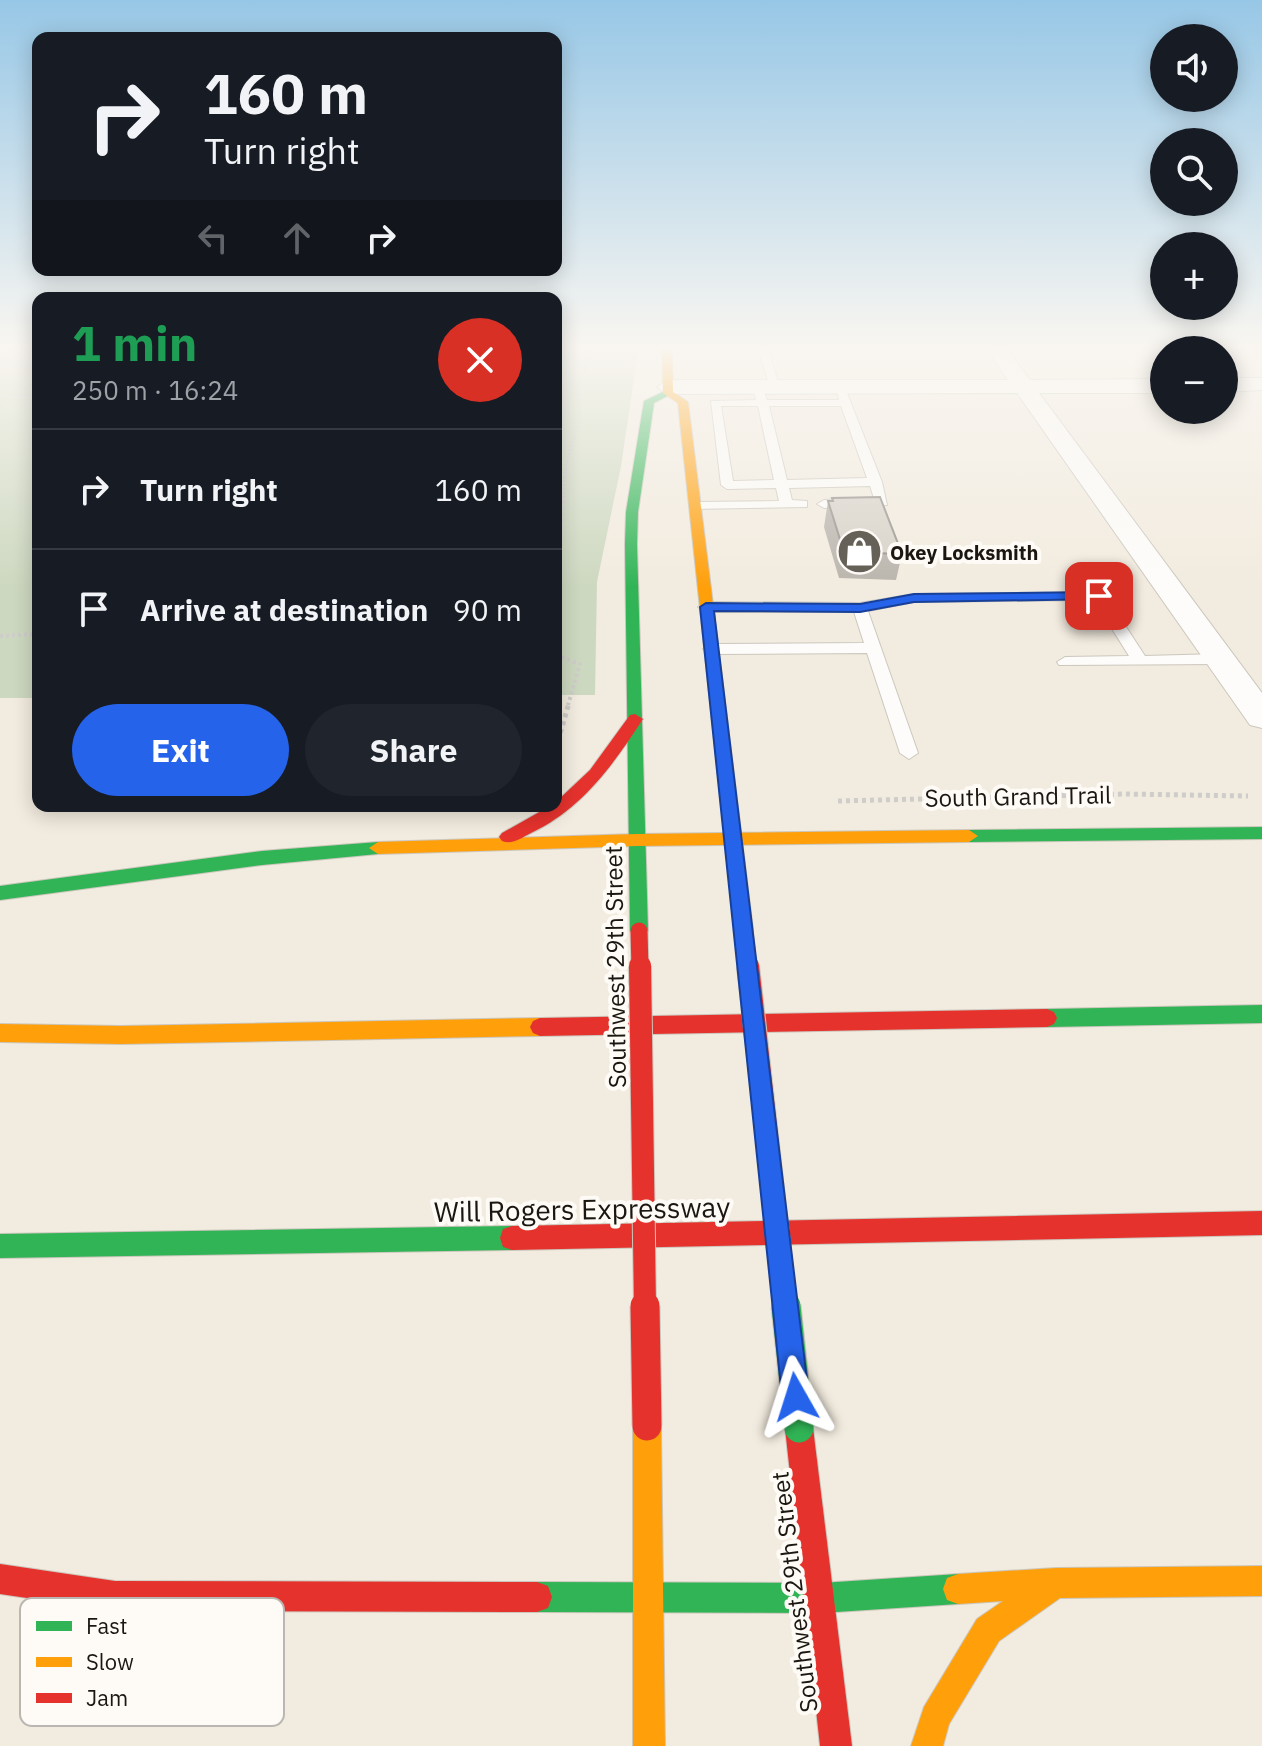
<!DOCTYPE html>
<meta charset="utf-8">
<style>
body{margin:0;font-family:"IBM Plex Sans",sans-serif;background:#20242c;color:#f1f3f6;height:100vh;display:flex;flex-direction:column;font-size:30px;white-space:nowrap}
*{box-sizing:border-box;margin:0}
p{font-size:26px;color:#9ea1a6}
.icon{flex:none;width:44px;height:44px;fill:none;stroke:currentColor;stroke-width:2;stroke-linecap:round;stroke-linejoin:round}
.map{position:relative;flex:1;overflow:hidden}
.sheet{position:absolute;left:32px;top:292px;width:530px;height:520px;display:flex;flex-direction:column;background:#171b24;border-radius:16px;box-shadow:0 4px 20px #0003}
.sheet>*{flex:none}
.hud{position:absolute;left:32px;top:32px;width:530px;height:244px;border-radius:16px;box-shadow:0 4px 20px #0003;background:#171b24;color:#f1f3f6;overflow:hidden}
.fabs{position:absolute;left:1150px;top:24px;display:grid;gap:16px}
.fabs a{display:grid;place-items:center;width:88px;height:88px;border-radius:50%;background:#171b24;box-shadow:0 4px 20px #0003;font-size:40px}
.pin{position:absolute;display:grid;place-items:center;width:68px;height:68px;color:#fff;margin:-34px;border-radius:16px;box-shadow:0 4px 12px #0006}
.me{position:absolute;width:88px;margin:-44px;rotate:354deg;stroke-linejoin:round;filter:drop-shadow(0 0 6px #0008)}
.turn{display:flex;align-items:center;gap:28px;height:168px;padding:0 40px;font-size:36px}
.turn .icon{width:104px;height:104px;stroke-width:2.5}
.turn b{display:block;font-size:56px;line-height:68px}
.lanes{display:flex;align-items:center;height:76px;padding:0 40px;background:#0003;justify-content:center;gap:40px;direction:ltr}
.lanes .off{opacity:.35}
.round{display:grid;place-items:center;flex:none;width:84px;height:84px;border-radius:42px;background:#20242c}
.summary{display:flex;align-items:center;justify-content:space-between;height:136px;padding:0 40px}
h1{font-size:48px;font-weight:700;line-height:60px;color:#1e9e55}
.primary-button{display:flex;gap:16px;margin-top:auto;padding:16px 40px}
.primary-button a{flex:1;height:92px;border-radius:48px;background:#2563eb;color:#fff;font-size:32px;font-weight:700;line-height:92px;text-align:center}
.primary-button a+a{background:#20242c;color:#f1f3f6}
ul{padding:0;list-style:none}
li{display:flex;align-items:center;gap:24px;height:120px;padding:0 40px;border-top:2px solid #363941}
li div{flex:1}
li b{display:block;font-size:30px}
li em{font-style:normal}
.map>svg:first-child{display:block}
</style>
<div class="map">
<svg width="1262" height="1746" viewBox="0 0 1262 1746">
<rect width="100%" height="100%" fill="#f2ebdf"/>
<g fill="#cdd8c0">
<rect x="0" y="344" width="38" height="354"/>
<path d="M556,344h83l-18,122 -24,116 -2,113h-39z"/>
</g>
<g fill="none" stroke-linecap="round" stroke-linejoin="round">
<defs>
<g id="lane">
<path d="M766,344l14,44 -5,3 -5,-3 -12,-40h-91l-5,-3z"/>
<path d="M836,386l9,2 37,94 5,23 -63,3 -7,-4 7,-4 50,-2 -4,-12 -81,2 3,12 15,1v6l-116,2v-6l5,-1 83,-1 -3,-13 -49,1 -6,-4 -10,-84 45,-1 -2,-9 5,-3 4,1 4,11h72zM721,406h37l16,74 -41,1zM769,406h72l26,72 -80,2z"/>
<path d="M1099,592l5,1 41,63 75,-2 8,5 -8,5 -161,1 -2,-3 8,-5 64,-1 -35,-56 -180,2 -46,9 50,142 -9,6 -9,-6 -33,-100 -156,1 -8,-5 8,-5 153,-1 -10,-31h-148l-8,-5 8,-5 154,1 54,-9z"/>
</g>
<g id="street">
<path d="M983,344h20l27,36 134,-1v14h-125l223,300v35l-12,-3 -233,-332 -349,1 -11,-7 11,-7h340z"/>
<path d="M1224,378h38v12l-38,2z"/>
</g>
<g id="fast">
<path d="M665,391l8,2 -19,10 -16,109 -1,32 11,387 -2,5h-14l-2,-5 -5,-387 1,-32 18,-111z"/>
<path d="M725,761l8,6 20,163 -2,5h-14l-2,-5 -18,-163z"/>
<path d="M1262,827v12l-293,3 -9,-6 9,-6z"/>
<path d="M378,842l9,6 -9,6 -116,11 -262,35v-14l262,-35z"/>
<path d="M1262,1005v18l-215,4 -7,-3 -3,-6 3,-6 7,-3z"/>
<path d="M512,1226l9,3 3,9 -3,9 -9,3 -512,8v-24z"/>
<path d="M958,1574l11,4 4,11 -4,11 -11,4 -137,9 -284,-1 -11,-4 -4,-11 4,-11 11,-4 284,1z"/>
</g>
<g id="slow">
<path d="M662,344h10l1,48 15,10 45,365 -8,6 -8,-6 -39,-364 -15,-10z"/>
<path d="M969,830l9,6 -9,6 -332,4 -259,8 -9,-6 9,-6 259,-8z"/>
<path d="M540,1018l7,3 3,6 -3,6 -7,3 -419,8 -121,-2v-18l121,2z"/>
<path d="M647,1412l10,4 4,10 4,320h-32v-320l4,-10z"/>
<path d="M1262,1566v30l-202,2 -61,43 -50,83 -6,22h-32l13,-39 53,-88 26,-18 -45,3 -11,-4 -4,-11 4,-11 11,-4 98,-6z"/>
</g>
<g id="jam">
<path d="M635,714l8,5c-30,46 -61,90 -112,114 -10,5 -18,12 -29,8l-3,-4 3,-4 48,-27h6v-4l34,-32 40,-55z"/>
<path d="M1047,1009l7,3 3,6 -3,6 -7,3 -507,9 -7,-3 -3,-6 3,-6 7,-3z"/>
<path d="M1262,1211v24l-750,15 -9,-3 -3,-9 3,-9 9,-3z"/>
<path d="M799,1414l10,4 4,10 39,318h-32l-35,-318 4,-10z"/>
<path d="M0,1564l115,17 422,1 11,4 4,11 -4,11 -11,4 -422,-1 -115,-17z"/>
</g>
</defs>
<use href="#lane" stroke="#ccc7bd" stroke-width="2"/>
<use href="#street" stroke="#ccc7bd" stroke-width="2"/>
<use href="#fast" stroke="#ccc7bd" stroke-width="2"/>
<use href="#slow" stroke="#ccc7bd" stroke-width="2"/>
<use href="#jam" stroke="#ccc7bd" stroke-width="2"/>
<g stroke="#cfcdc9" stroke-width="3" stroke-dasharray="2 2" stroke-linecap="butt">
<path d="M15,347h23"/>
<path d="M0,359l19,-15"/>
<path d="M23,376l15,-18"/>
<path d="M0,388h28"/>
<path d="M27,388l11,-10"/>
<path d="M0,401l3,-6h35"/>
<path d="M563,502l2,-34 15,-49 -3,-32 18,-43"/>
</g>
<g stroke="#cfcdc9" stroke-width="4" stroke-dasharray="3 3" stroke-linecap="butt">
<path d="M556,600l7,-100"/>
<path d="M0,636l38,-2"/>
<path d="M556,655l24,9 -12,41"/>
</g>
<g stroke="#cfcdc9" stroke-width="5" stroke-dasharray="4 4" stroke-linecap="butt">
<path d="M556,748l13,-45"/>
<path d="M838,801l286,-7 124,2"/>
</g>
<use href="#lane" fill="#fdfcfa" fill-rule="evenodd"/>
<use href="#street" fill="#fdfcfa" fill-rule="evenodd"/>
<use href="#fast" fill="#30b455" fill-rule="evenodd"/>
<use href="#slow" fill="#ff9f0a" fill-rule="evenodd"/>
<use href="#jam" fill="#e5322d" fill-rule="evenodd"/>
<defs>
<path id="fast-bridge-far1" d="M785,1297l1,11"/>
<path id="fast-bridge" d="M786,1306l13,122"/>
<g id="jam-bridge-far2">
<path d="M744,930l4,38"/>
<path d="M639,931l1,37"/>
</g>
<g id="jam-bridge-far1">
<path d="M640,966l5,342"/>
<path d="M748,966l37,331"/>
</g>
<path id="jam-bridge" d="M645,1306l2,120"/>
</defs>
<use href="#fast-bridge-far1" stroke="#ccc7bd" stroke-width="24" stroke-linecap="butt"/>
<use href="#fast-bridge" stroke="#ccc7bd" stroke-width="31" stroke-linecap="butt"/>
<use href="#jam-bridge-far2" stroke="#ccc7bd" stroke-width="19" stroke-linecap="butt"/>
<use href="#jam-bridge-far1" stroke="#ccc7bd" stroke-width="24" stroke-linecap="butt"/>
<use href="#jam-bridge" stroke="#ccc7bd" stroke-width="31" stroke-linecap="butt"/>
<use href="#fast-bridge-far1" stroke="#30b455" stroke-width="22"/>
<use href="#fast-bridge" stroke="#30b455" stroke-width="29"/>
<use href="#jam-bridge-far2" stroke="#e5322d" stroke-width="17"/>
<use href="#jam-bridge-far1" stroke="#e5322d" stroke-width="22"/>
<use href="#jam-bridge" stroke="#e5322d" stroke-width="29"/>
</g>
<path fill="#b9b4ac" d="M832,498l70,56 -6,26 -57,-2 -15,-51 4,-26h4z"/>
<path fill="#d7d1c8" stroke="#96928c" stroke-width="2" d="M880,497l22,57 -58,-2 -16,-51h5l-1,-3z"/>
<linearGradient id="sky" x2="0" y2="1"><stop stop-color="#97c7e6"/><stop offset="0.59" stop-color="#f9f6f1"/><stop offset="1" stop-color="#f9f6f1" stop-opacity="0"/></linearGradient>
<rect width="1262" height="588" fill="url(#sky)"/>
<path fill="#2563eb" stroke="#184099" stroke-width="2" d="M1099,592l6,4 -2,3 -189,3 -54,10 -146,-1 95,786 -4,9 -9,4 -10,-4 -4,-9 -82,-790 6,-4 154,1 54,-10z"/>
<defs>
<symbol id="shop-disc" viewBox="-11 -11 22 22"><circle r="9.5" fill="#666158" stroke="#fefbf7"/><path d="M-5-2.5h2.3a2.7 3.5 0 0 1 5.4 0H5L5.5 6h-11ZM-1.5-2.5h3a1.5 2.3 0 0 0-3 0Z" fill="#fff"/></symbol>
</defs>
<g fill-rule="evenodd">
<use href="#shop-disc" x="834" y="526" width="51" height="51"/>
</g>
<g text-anchor="middle" dominant-baseline="central" stroke-width="8" stroke-linejoin="round" paint-order="stroke">
<g font-size="20" font-weight="bold" fill="#1b160f" stroke="#fefbf7" text-anchor="start">
<text x="890" y="552">Okey Locksmith</text>
</g>
<g font-size="24" fill="#1b160f" stroke="#fefbf7">
<text transform="translate(1018 796) rotate(-1)">South Grand Trail</text>
<text transform="translate(615 967) rotate(-91)">Southwest 29th Street</text>
<text transform="translate(794 1592) rotate(-97)">Southwest 29th Street</text>
</g>
<g font-size="28" fill="#1b160f" stroke="#fefbf7">
<text transform="translate(582 1209) rotate(-1)">Will Rogers Expressway</text>
</g>
</g>
<rect x="20" y="1598" width="264" height="128" rx="12" fill="#fefbf7" stroke="#bab6b1" stroke-width="2"/>
<rect x="36" y="1621" width="36" height="10" fill="#30b455"/>
<rect x="36" y="1657" width="36" height="10" fill="#ff9f0a"/>
<rect x="36" y="1693" width="36" height="10" fill="#e5322d"/>
<g font-size="22" fill="#1b160f">
<text x="86" y="1634">Fast</text>
<text x="86" y="1670">Slow</text>
<text x="86" y="1706">Jam</text>
</g>
</svg>
<div class="fabs">
<a><svg class="icon" aria-label="sound" viewBox="0 0 24 24"><path d="M4 9h4l5-4v14l-5-4H4zM17 9q2 3 0 6"/></svg></a>
<a><svg class="icon" aria-label="search" viewBox="0 0 24 24"><circle cx="10" cy="10" r="6"/><path d="M15 15l6 6"/></svg></a>
<a>+</a>
<a>−</a>
</div>
<div class="pin" style="left:1099px;top:596px;background:#d93025"><svg class="icon" aria-label="arrive" viewBox="0 0 24 24"><path d="M6 21V4h12l-3 4 3 4H6"/></svg></div>
<svg class="me" style="left:796px;top:1397px" viewBox="-20 -20 40 40"><path d="M0-17L14 15 0 8-14 15z" fill="#2563eb" stroke="#fff" stroke-width="4"/></svg>
<div class="hud">
<div class="turn"><svg class="icon" aria-label="right" viewBox="0 0 24 24"><path d="M7 20v-9h11M14 6l5 5-5 5"/></svg><div><b>160 m</b>Turn right</div></div>
<div class="lanes"><svg class="icon off" aria-label="left" viewBox="0 0 24 24"><path d="M17 20v-9H6M10 6l-5 5 5 5"/></svg><svg class="icon off" aria-label="ahead" viewBox="0 0 24 24"><path d="M12 20V5M6 11l6-6 6 6"/></svg><svg class="icon" aria-label="right" viewBox="0 0 24 24"><path d="M7 20v-9h11M14 6l5 5-5 5"/></svg></div>
</div>
<section class="sheet">
<div class="summary"><div><h1>1 min</h1><p>250 m · 16:24</p></div><a class="round" style="background:#d93025;color:#fff"><svg class="icon" aria-label="close" viewBox="0 0 24 24"><path d="M6 6l12 12M18 6L6 18"/></svg></a></div>
<ul>
<li><svg class="icon" aria-label="right" viewBox="0 0 24 24"><path d="M7 20v-9h11M14 6l5 5-5 5"/></svg><div><b>Turn right</b></div><em>160 m</em></li>
<li><svg class="icon" aria-label="arrive" viewBox="0 0 24 24"><path d="M6 21V4h12l-3 4 3 4H6"/></svg><div><b>Arrive at destination</b></div><em>90 m</em></li>
</ul>
<div class="primary-button"><a>Exit</a><a>Share</a></div>
</section>
</div>
